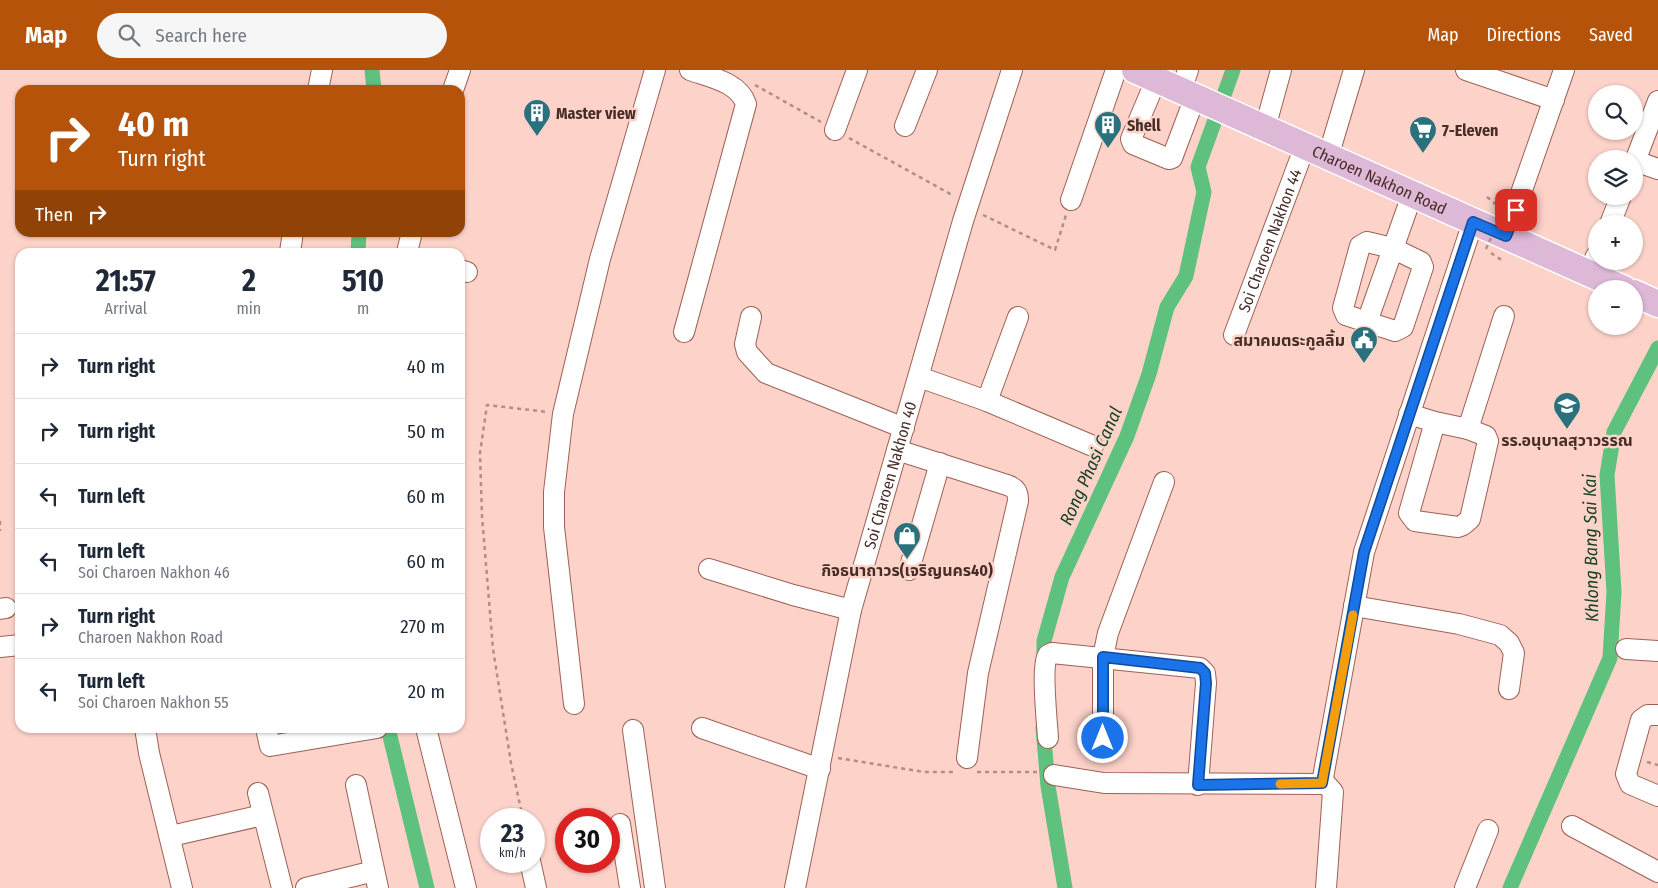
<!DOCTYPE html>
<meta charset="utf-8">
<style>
body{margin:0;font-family:"Fira Sans Condensed","Noto Sans Thai",sans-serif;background:#f6f6f7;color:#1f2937;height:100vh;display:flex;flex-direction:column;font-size:19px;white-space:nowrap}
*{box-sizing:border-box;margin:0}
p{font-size:16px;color:#747a83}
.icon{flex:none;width:28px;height:28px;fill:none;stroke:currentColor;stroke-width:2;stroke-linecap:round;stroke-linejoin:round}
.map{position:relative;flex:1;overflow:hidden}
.details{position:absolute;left:15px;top:178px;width:450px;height:485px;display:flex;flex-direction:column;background:#fff;border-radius:15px;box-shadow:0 1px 4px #0004}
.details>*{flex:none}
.banner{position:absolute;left:15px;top:15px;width:450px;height:152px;border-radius:15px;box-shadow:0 1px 4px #0004;background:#b45309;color:#fff;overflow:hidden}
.fabs{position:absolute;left:1588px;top:15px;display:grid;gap:10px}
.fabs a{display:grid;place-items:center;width:55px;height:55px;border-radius:50%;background:#fff;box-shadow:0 1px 4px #0004;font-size:25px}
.speed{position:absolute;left:480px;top:738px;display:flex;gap:10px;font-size:25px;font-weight:700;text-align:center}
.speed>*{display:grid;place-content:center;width:65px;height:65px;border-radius:50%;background:#fff;box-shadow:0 1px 4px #0004;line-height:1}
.speed small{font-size:12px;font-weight:400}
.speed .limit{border:8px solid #d22;background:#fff;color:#111}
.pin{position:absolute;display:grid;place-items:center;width:42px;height:42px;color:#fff;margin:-21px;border-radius:10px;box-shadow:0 2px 8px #0006}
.me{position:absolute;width:55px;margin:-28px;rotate:0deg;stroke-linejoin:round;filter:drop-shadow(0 0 4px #0008)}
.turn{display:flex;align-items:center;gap:18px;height:105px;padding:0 20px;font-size:22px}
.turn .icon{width:65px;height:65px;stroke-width:2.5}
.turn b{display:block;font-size:35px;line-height:42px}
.then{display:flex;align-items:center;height:48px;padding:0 20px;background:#0003;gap:10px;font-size:19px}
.eta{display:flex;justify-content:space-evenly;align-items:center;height:85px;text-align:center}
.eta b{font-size:30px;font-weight:700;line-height:35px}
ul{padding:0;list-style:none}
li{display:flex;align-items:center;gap:15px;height:65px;padding:0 20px;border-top:1px solid #e0e1e3}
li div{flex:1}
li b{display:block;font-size:19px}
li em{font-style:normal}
header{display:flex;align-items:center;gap:30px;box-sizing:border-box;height:70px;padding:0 25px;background:#b45309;color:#fff}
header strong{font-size:24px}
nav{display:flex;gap:28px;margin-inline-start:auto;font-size:18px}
.search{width:350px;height:45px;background:#f6f6f7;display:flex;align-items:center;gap:12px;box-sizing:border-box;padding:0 18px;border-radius:28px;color:#747a83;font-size:19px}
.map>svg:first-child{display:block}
</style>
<header>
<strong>Map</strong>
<div class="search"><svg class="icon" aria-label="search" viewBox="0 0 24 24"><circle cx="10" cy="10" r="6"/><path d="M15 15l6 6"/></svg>Search here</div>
<nav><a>Map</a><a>Directions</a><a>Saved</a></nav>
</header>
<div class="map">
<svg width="1658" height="818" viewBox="0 0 1658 818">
<rect width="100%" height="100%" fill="#fcd2c9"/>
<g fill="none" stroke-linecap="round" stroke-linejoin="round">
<g stroke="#5ec17e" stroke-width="15">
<path d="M372,0l2,20"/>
<path d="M358,182l1,-20"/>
<path d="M1044,597v-26l18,-64 65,-141 22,-62 18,-67 19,-31 18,-84 -6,-25 35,-97"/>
<path d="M1043,657l5,59 17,102"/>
<path d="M388,658l39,160"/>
<path d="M1510,818l100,-230 4,-66 -7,-117 7,-43 44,-84"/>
</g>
<defs>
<g id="minor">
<path d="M1466,0l88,30"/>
<path d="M1156,10l-25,59 2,5 36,15 3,-1 23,-61"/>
<path d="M318,20l4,-20"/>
<path d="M453,20l7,-20"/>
<path d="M1181,21l7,-21"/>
<path d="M905,56l22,-56"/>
<path d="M1265,58l16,-58"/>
<path d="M835,60l22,-60"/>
<path d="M1328,87l26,-87"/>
<path d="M1635,91l23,8"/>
<path d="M1634,94l24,-63"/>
<path d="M1071,130l45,-130"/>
<path d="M1610,154l11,-28"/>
<path d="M1506,166l58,-166"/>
<path d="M290,182l3,-20"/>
<path d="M407,182l5,-20"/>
<path d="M460,200l7,2"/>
<path d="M1589,203l7,-17"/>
<path d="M751,247l-6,27 2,8 19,21 138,55"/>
<path d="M1367,252l-21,-7 -3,-7 17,-62 7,-4 25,6 29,14 2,5 -20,60 -8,4 -28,-9 45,-127"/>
<path d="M684,262l62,-228c-7,-22 -37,-27 -56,-34"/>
<path id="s1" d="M1234,265l71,-189"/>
<path d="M919,307l68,24 106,45"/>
<path d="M987,331l31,-84"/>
<path d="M1409,344l26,8 33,7 18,7 2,5 -18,78 -7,6 -5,2 -43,-6 -6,-8 26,-91"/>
<path d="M1468,359l36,-113"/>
<path d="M897,380l110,35c9,3 11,7 11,16l-40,172 -11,85"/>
<path d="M709,499l84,26 58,15"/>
<path d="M909,500l31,-107"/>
<path d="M1354,536l105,18 41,11 9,8 5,10 -5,36"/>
<path d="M0,539l6,-1"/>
<path d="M0,577l20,-2"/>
<path d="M1626,579l32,2"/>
<path d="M574,634l-20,-177v-35l9,-78 37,-155 55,-189"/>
<path d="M1658,645h-10l-7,5 -15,54 4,10 28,12"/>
<path d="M145,658l4,25 33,135"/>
<path d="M266,658l4,18 107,-18"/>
<path d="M426,658l40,160"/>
<path d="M702,658l118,41"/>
<path d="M633,660l22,158"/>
<path d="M1048,668c-1,-16 -7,-73 0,-83l4,-2 148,15 5,5 1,10 -8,102"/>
<path d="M1103,668v-81l5,-24 56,-151"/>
<path d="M1054,705l50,8 222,1 7,8 -7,96"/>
<path d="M1322,713l42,-231 109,-330"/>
<path d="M356,715l22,103"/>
<path d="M258,723l24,95"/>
<path d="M620,754l10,64"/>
<path d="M1572,756l86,46"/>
<path d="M171,766l92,-21"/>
<path d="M530,791l6,27"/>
<path d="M306,818l68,-17"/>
<path id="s2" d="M795,818l56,-278 112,-389 49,-151"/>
<path d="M1465,818l23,-58"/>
</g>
<g id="major">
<path id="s3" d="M1135,0l489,219"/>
<path d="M1634,223l24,11"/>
</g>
</defs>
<use href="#minor" stroke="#9e6155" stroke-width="22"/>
<use href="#major" stroke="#fff" stroke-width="29"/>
<g stroke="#b28e86" stroke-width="2.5" stroke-dasharray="4 4" stroke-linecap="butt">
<path d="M1225,9l3,-9"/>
<path d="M755,15l66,37"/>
<path d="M849,68l105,58"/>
<path d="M1487,127l11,9"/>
<path d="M983,145l72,35 11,-35"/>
<path d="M1491,183l12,8"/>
<path d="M0,451v10"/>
<path d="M838,688l86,14h32"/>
<path d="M1647,692l11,3"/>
<path d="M977,702h62"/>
<path d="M523,749l-12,-56 -18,-114 -11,-133 -2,-63 7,-48 61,7"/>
</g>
<use href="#minor" stroke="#fff" stroke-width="20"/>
<use href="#major" stroke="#ddb8d7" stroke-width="26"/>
<path stroke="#b28e86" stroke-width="2.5" stroke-dasharray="4 4" stroke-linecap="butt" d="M1486,179l17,-39"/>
</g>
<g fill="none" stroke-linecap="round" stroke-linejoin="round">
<defs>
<path id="route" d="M1103,668v-81l97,11 5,5 1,10 -8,102 124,-2 42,-231 109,-330 33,14 10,-26"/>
</defs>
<use href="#route" stroke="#114b97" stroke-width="12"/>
<use href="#route" stroke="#1a73e8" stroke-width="9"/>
<path stroke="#f59e0b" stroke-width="9" d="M1280,714l42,-1 31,-168"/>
</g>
<defs>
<symbol id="building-pin" viewBox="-11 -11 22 30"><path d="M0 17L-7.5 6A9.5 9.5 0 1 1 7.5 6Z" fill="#2a717e" stroke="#fcd2c9"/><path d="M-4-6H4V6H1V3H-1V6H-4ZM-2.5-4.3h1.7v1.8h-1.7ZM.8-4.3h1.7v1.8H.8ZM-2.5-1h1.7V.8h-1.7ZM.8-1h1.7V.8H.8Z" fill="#fff"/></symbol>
<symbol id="supermarket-pin" viewBox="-11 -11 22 30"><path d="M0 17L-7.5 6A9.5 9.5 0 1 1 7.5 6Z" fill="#2a717e" stroke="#fcd2c9"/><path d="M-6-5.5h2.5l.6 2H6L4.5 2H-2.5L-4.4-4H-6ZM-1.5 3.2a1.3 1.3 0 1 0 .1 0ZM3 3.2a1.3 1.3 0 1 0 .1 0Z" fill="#fff"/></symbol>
<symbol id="civic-pin" viewBox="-11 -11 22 30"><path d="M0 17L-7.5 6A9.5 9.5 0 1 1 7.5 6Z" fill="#2a717e" stroke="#fcd2c9"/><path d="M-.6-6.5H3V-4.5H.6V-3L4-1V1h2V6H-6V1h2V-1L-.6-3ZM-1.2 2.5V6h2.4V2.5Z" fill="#fff"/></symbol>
<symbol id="school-pin" viewBox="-11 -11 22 30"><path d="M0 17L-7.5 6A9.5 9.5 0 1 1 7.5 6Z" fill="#2a717e" stroke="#fcd2c9"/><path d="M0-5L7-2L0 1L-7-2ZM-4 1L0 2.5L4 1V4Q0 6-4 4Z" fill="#fff"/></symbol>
<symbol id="shop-pin" viewBox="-11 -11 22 30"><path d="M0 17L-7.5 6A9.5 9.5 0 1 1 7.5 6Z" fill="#2a717e" stroke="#fcd2c9"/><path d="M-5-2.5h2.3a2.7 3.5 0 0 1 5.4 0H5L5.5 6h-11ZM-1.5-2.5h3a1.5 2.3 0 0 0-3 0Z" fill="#fff"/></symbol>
</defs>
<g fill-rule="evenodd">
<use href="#building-pin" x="521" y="27" width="32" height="43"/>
<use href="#building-pin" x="1092" y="39" width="32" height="43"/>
<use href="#supermarket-pin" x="1407" y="44" width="32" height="43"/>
<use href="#civic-pin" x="1348" y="254" width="32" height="43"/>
<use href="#school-pin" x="1551" y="320" width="32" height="43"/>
<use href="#shop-pin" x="891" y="450" width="32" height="43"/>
</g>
<g text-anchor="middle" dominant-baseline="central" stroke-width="5" stroke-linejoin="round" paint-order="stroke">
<g font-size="16" font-weight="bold" fill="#482d27" stroke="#fcd2c9" text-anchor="start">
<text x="556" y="43">Master view</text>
<text x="1127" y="55">Shell</text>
<text x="1442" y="60">7-Eleven</text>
<text x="1345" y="270" text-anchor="end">สมาคมตระกูลลิ้ม</text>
<text x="1567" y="370" text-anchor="middle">รร.อนุบาลสุวาวรรณ</text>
<text x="907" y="500" text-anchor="middle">กิจธนาถาวร(เจริญนคร40)</text>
</g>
<g font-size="16" fill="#482d27" stroke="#fcd2c9">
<text stroke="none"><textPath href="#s3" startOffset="268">Charoen Nakhon Road</textPath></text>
<text stroke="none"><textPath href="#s1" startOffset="101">Soi Charoen Nakhon 44</textPath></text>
<text stroke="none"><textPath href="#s2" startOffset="424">Soi Charoen Nakhon 40</textPath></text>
</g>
<g font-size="18" font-style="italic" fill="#194227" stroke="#fcd2c9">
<text transform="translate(1091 396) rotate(-66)">Rong Phasi Canal</text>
<text transform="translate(1591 478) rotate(-91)">Khlong Bang Sai Kai</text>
</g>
</g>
</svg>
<div class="fabs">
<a><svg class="icon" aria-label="search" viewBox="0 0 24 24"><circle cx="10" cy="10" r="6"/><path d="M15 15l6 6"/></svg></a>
<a><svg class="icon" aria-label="layers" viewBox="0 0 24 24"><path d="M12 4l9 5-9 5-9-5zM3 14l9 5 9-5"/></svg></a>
<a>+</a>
<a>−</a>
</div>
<div class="speed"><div>23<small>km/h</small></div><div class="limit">30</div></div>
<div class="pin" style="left:1516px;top:140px;background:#d93025"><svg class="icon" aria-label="arrive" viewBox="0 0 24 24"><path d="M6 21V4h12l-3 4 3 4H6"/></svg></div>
<svg class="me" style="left:1103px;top:668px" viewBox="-20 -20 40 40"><circle r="17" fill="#1a73e8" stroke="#fff" stroke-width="3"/><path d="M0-11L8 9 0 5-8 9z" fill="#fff"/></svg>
<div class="banner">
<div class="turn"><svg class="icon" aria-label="right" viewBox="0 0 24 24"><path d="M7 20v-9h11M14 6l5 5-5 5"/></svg><div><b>40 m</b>Turn right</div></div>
<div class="then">Then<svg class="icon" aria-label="right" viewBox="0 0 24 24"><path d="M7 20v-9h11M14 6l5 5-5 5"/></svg></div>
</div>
<section class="details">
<div class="eta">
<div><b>21:57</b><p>Arrival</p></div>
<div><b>2</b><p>min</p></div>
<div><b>510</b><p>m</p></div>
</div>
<ul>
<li><svg class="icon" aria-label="right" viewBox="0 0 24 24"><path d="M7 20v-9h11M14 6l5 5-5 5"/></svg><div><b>Turn right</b></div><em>40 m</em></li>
<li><svg class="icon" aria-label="right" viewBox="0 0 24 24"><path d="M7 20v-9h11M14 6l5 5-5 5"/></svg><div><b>Turn right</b></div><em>50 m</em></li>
<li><svg class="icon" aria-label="left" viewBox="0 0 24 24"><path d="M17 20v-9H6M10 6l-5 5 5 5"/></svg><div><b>Turn left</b></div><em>60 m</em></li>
<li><svg class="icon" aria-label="left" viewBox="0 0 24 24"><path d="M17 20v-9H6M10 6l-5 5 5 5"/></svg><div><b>Turn left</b><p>Soi Charoen Nakhon 46</p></div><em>60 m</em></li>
<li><svg class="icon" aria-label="right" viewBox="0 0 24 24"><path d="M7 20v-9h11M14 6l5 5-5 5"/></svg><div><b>Turn right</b><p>Charoen Nakhon Road</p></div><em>270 m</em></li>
<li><svg class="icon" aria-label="left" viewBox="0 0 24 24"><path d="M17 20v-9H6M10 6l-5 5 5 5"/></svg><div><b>Turn left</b><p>Soi Charoen Nakhon 55</p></div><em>20 m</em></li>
</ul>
</section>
</div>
